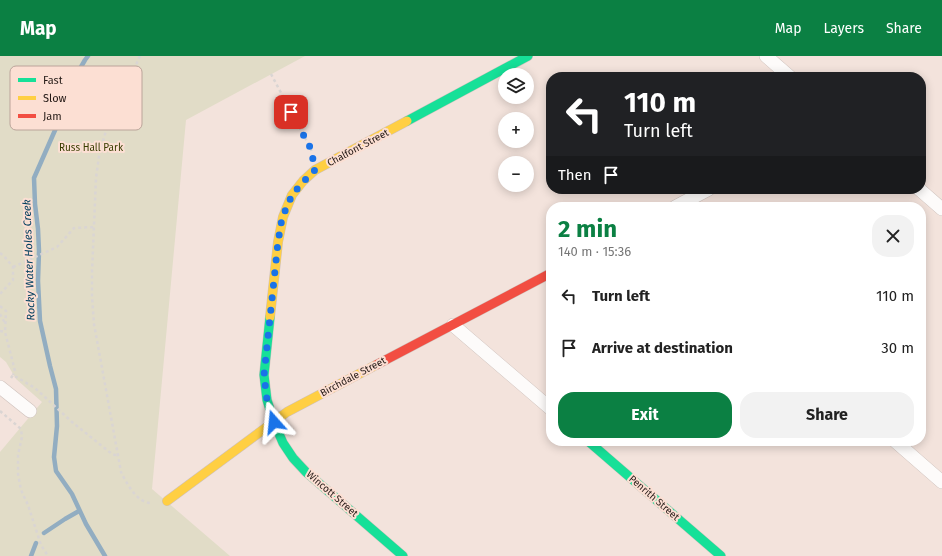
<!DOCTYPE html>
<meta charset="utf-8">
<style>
body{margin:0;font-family:"Fira Sans",sans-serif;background:#f2f2f2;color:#222;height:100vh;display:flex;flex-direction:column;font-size:15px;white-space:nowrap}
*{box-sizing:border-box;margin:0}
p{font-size:13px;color:#767676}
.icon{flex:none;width:22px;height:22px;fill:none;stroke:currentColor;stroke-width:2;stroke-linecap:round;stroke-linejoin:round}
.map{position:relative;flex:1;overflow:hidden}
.drawer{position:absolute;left:546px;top:146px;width:380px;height:244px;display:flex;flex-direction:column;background:#fff;border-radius:16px;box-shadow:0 2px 10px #0003}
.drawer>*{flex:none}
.guide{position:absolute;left:546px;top:16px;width:380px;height:122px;border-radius:16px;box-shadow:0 2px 10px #0003;background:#202124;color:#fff;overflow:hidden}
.tools{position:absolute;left:498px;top:12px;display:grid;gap:8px}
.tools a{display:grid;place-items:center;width:36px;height:36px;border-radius:50%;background:#fff;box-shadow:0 2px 10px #0003;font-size:20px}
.pin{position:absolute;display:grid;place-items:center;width:34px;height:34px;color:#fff;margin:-17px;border-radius:8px;box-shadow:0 2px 6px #0006}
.me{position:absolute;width:44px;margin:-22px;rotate:342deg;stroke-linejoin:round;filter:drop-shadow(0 0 3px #0008)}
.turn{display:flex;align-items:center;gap:14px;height:84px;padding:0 12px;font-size:18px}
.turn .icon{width:52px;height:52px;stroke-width:2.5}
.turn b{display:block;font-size:28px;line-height:34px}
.then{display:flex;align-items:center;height:38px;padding:0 12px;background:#0003;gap:8px;font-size:15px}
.round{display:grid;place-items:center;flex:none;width:42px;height:42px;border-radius:16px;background:#f2f2f2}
.headline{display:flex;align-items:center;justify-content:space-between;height:68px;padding:0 12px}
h1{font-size:24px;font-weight:700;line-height:30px;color:#0b8043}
.cta{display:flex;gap:8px;margin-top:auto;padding:8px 12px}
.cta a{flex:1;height:46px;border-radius:16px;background:#0b8043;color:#fff;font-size:16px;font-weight:700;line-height:46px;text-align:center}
.cta a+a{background:#f2f2f2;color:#222}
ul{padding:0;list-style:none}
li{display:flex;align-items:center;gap:12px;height:52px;padding:0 12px}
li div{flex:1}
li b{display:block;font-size:15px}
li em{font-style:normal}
header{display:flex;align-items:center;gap:24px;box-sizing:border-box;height:56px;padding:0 20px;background:#0b8043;color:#fff}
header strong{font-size:19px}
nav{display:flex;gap:22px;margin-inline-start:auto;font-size:14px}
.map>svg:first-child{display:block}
</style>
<header>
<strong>Map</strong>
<nav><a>Map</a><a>Layers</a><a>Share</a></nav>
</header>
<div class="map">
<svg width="942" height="500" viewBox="0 0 942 500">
<rect width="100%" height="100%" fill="#f3e3dc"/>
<path fill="#e1dcc7" d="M0,0h305l-119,64 -34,369 78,67h-230v-104l42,-50 -26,-23 -10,-17 -6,-5z"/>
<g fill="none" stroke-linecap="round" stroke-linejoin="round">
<g stroke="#92adc1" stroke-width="4.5">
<path d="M88,0l-3,4 -11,19 -7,28 -11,21 -22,50 1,26 3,25 1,22 -1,30 2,40 10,45 6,23 1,37 -3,31 2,14 16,23 14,30 19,32"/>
<path d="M44,477l21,-14 14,-8"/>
<path d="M31,500l5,-13"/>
</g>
<defs>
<g id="street">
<path d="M766,0l24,21"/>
<path d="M919,133l23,20"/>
<path d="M675,151l34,-18"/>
<path d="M453,269l98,84"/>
<path d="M0,331l30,24"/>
<path d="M895,385l47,41"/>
</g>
<g id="fast">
<path d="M407,65l121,-65"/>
<path d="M270,261l-6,58 3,25 7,22 9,21 10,15 13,14 97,84"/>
<path d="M588,385l133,115"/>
</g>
<g id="slow">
<path d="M270,261l8,-75 5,-25 9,-22 11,-14 12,-11 92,-49"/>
<path d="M167,445l120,-89 89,-47"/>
</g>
<path id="jam" d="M376,309l175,-92"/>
</defs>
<use href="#street" stroke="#cec1bc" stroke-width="14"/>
<use href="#fast" stroke="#cec1bc" stroke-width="10"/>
<use href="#slow" stroke="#cec1bc" stroke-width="10"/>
<use href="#jam" stroke="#cec1bc" stroke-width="10"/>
<g stroke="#dad5d3" stroke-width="2.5" stroke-dasharray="3 3" stroke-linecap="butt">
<path d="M140,0l-35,78 -6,22 -3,22 -4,94v24l2,28 27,148c5,10 14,27 25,30 2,1 4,1 6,1"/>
<path d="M271,18l40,75 1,5"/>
<path d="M0,197l4,3 9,11v13l-13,14"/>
<path d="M13,211l44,-20 17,-19 20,-1"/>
<path d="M0,250l6,5 -1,21 10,39 -2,4"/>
<path d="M0,258l5,9"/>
<path d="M0,275l5,1"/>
<path d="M11,322l2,-3 22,13 37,34 40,32 3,1h2"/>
<path d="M0,355l21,18 1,8 -4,18v19l3,16 7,15 13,40 7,11"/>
</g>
<use href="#street" stroke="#fdfbfa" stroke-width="13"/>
<use href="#fast" stroke="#16e098" stroke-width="9"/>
<use href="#slow" stroke="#ffcf43" stroke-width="9"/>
<use href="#jam" stroke="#f24e42" stroke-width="9"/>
</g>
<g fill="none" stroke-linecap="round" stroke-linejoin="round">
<path stroke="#1a73e8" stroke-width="7" stroke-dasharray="0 12.6" d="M274,366l-7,-22 -3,-25 14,-133 4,-24 10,-23 11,-13 12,-12 -4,-21 -20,-37"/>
</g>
<g text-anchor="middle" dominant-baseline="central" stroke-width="4" stroke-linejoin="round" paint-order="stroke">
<g font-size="10" fill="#383d00" stroke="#fcdfd3">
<text x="91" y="92">Russ Hall Park</text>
</g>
<g font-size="10" fill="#231915" stroke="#fcdfd3">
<text transform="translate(358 92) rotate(-28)">Chalfont Street</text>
<text transform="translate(353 321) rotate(-28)">Birchdale Street</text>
<text transform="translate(332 438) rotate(41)">Wincott Street</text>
<text transform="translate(654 442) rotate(41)">Penrith Street</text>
</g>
<g font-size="11" font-style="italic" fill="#044060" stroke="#fcdfd3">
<text transform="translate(29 204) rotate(-92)">Rocky Water Holes Creek</text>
</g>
</g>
<rect x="10" y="10" width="132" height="64" rx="6" fill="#fcdfd3" stroke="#bba49a" stroke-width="1"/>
<rect x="18" y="22" width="18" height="4" fill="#16e098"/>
<rect x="18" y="40" width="18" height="4" fill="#ffcf43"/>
<rect x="18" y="58" width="18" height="4" fill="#f24e42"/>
<g font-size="11" fill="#231915">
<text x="43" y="28">Fast</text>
<text x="43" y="46">Slow</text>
<text x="43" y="64">Jam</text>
</g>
</svg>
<div class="tools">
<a><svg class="icon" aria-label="layers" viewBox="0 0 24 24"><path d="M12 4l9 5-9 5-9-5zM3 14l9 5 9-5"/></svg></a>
<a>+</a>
<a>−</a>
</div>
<div class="pin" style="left:291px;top:56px;background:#d93025"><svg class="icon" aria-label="arrive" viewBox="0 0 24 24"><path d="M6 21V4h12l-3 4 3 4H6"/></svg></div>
<svg class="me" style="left:274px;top:366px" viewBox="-20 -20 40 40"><path d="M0-17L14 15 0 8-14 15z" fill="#1a73e8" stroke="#fff" stroke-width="4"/></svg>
<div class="guide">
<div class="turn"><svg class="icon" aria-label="left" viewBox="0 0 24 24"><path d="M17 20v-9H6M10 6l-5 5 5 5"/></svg><div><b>110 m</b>Turn left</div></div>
<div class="then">Then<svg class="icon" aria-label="arrive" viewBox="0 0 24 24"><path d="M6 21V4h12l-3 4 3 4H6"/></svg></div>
</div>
<section class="drawer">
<div class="headline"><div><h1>2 min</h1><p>140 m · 15:36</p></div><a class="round"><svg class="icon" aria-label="close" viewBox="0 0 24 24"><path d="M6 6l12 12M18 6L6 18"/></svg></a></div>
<ul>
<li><svg class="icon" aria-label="left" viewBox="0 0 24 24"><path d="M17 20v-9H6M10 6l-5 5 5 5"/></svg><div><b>Turn left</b></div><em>110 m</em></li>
<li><svg class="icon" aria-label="arrive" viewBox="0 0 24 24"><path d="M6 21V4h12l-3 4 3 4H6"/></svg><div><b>Arrive at destination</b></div><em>30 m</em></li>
</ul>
<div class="cta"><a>Exit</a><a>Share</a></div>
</section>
</div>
